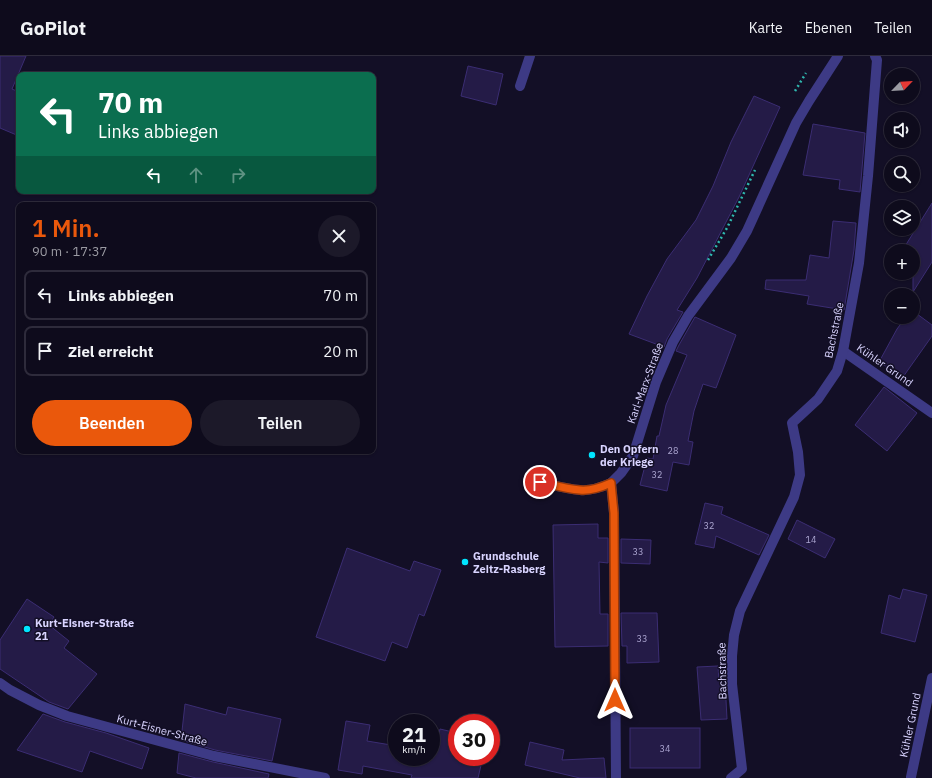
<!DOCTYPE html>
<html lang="de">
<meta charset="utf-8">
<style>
body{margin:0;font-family:"IBM Plex Sans",sans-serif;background:#1c1929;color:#f1f3f6;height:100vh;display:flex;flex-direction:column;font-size:15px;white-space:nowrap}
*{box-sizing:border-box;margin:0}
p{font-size:13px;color:#9b9ba3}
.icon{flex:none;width:22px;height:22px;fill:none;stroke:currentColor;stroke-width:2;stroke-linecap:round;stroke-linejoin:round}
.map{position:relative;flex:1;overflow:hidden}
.sheet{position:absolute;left:16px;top:146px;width:360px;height:252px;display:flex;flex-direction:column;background:#0e0b1c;border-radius:8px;box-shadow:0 1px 3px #0004,0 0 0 1px #2e2b3b}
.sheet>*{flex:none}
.hud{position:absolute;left:16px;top:16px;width:360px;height:122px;border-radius:8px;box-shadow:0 1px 3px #0004,0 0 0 1px #2e2b3b;background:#0b6e4f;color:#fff;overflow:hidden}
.needle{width:26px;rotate:65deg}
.tools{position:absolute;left:884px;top:12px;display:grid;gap:8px}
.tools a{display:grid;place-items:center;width:36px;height:36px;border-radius:50%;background:#0e0b1c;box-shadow:0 1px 3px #0004,0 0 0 1px #2e2b3b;font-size:20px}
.speed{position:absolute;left:388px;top:658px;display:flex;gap:8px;font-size:20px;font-weight:700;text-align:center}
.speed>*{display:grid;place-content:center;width:52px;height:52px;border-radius:50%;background:#0e0b1c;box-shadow:0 1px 3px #0004,0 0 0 1px #2e2b3b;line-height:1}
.speed small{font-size:10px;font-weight:400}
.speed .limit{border:6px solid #d22;background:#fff;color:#111}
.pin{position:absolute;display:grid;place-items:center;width:34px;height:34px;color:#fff;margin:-17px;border:2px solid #fff;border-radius:50%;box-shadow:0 1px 4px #0007}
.me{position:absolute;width:44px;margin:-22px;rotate:0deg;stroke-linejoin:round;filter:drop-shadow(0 0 3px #0008)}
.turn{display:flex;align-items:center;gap:14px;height:84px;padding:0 16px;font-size:18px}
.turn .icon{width:52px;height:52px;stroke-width:2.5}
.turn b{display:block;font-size:28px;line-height:34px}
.lanes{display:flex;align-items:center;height:38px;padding:0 16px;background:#0003;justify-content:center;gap:20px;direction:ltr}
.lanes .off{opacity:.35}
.round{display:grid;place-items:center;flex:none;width:42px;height:42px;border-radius:21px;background:#1c1929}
.summary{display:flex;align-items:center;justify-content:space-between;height:68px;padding:0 16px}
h1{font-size:24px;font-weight:600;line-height:30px;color:#ea580c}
.primary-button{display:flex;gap:8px;margin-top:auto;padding:8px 16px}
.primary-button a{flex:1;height:46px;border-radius:24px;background:#ea580c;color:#fff;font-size:16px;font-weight:600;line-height:46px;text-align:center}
.primary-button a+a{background:#1c1929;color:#f1f3f6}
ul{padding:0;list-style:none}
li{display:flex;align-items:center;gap:12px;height:50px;margin:0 8px 6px;padding:0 8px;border:2px solid #2e2b3b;border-radius:8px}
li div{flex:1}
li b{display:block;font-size:15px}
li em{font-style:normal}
header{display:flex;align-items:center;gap:24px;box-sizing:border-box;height:56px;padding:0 20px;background:#0e0b1c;border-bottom:1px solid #2e2b3b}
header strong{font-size:19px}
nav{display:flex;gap:22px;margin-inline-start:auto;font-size:14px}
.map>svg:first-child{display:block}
</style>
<header>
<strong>GoPilot</strong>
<nav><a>Karte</a><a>Ebenen</a><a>Teilen</a></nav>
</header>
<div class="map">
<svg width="932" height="722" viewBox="0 0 932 722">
<rect width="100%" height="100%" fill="#130f26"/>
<g fill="#241b47" stroke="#3b2d73">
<path d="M0,0h26l-14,33 7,3v44l-19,-8z"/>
<path d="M468,10l35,8 -7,31 -35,-9z"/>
<path d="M754,40l26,11 -41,90 -42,81 -20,32 6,2 -16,27 -3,8 -35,-13 18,-38 20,-37 29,-39 17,-34 18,-44z"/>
<path d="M813,68l52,9 -5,59 -21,-3 1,-9 -37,-5z"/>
<path d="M932,147v59l-19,30v-41h-11z"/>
<path d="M833,165l23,2 -2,27 -10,60 -37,-6 2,-8 -44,-7 1,-9h40l4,-25 19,3z"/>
<path d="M913,255l19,14v11l-29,41 -24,-15 18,-33 9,-12h7z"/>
<path d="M695,261l41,18 -20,53 -13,-4 -9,27 -6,30 5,1 -4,23 -16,-3 -6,29 -27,-6 7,-27 6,1 4,-23h2l7,-31 21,-50 -11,-4 3,-6z"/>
<path d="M884,331l33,26 -30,38 -32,-26z"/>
<path d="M705,447l18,4 -2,7 48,21 -10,20 -43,-19 -2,12 -19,-4z"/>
<path d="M797,464l38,19 -10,19 -37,-19z"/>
<path d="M598,468v14h10v25l-9,-1 1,52h8v32l-53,1 -2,-122z"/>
<path d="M621,483l30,1 -1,24 -29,-1z"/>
<path d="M347,492l63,23 4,-10 27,9 -17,46 -5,-2 -12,34 -15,-6 -7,19 -69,-24z"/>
<path d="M903,533l24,6 -12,47 -34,-9 8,-38 11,4z"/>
<path d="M27,543l27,18 -5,8 20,16 -5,7 33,26 -29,35 -19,-7 -49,-33v-29z"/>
<path d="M621,557h36l2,49 -32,1v-17h-5z"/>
<path d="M718,610l1,15h6l2,38 -26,1 -4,-53z"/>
<path d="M185,648l41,11 2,-8 53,12 -9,42 -57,-11 -34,-10z"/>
<path d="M43,658l22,8 41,11 43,15 -7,21 -52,-18 -8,21 -65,-22z"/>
<path d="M346,665l24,4 -3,16 30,5v11h37l6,-28 17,4v24h26l-5,21h-67l1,-3 -49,-9 -1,8 -24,-4z"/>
<rect x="630" y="672" width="70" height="40"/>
<path d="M530,686l34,8 -2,10 42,-2 2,20h-26l-55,-13z"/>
<path d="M179,697l34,9 56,12 -1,4h-72l-19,-5z"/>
</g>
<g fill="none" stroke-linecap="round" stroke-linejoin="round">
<g stroke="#2fb8b0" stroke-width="2.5" stroke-dasharray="2 3" stroke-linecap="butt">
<path d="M795,35l11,-18"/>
<path d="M708,204l19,-32 28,-58"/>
</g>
<g stroke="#3d3a85" stroke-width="10">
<path d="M520,30l10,-30"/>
<path d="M843,295l89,62"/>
<path d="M540,426c13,3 26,7 40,8 10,1 22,-3 31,-7"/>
<path d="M0,627l10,7 29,15 28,11 147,40 111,22"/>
<path d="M911,721l21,-99"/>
<path d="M616,722l-2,-265 -3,-30 10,-10 12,-17 23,-74 17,-40 15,-26 43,-58 16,-27 49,-108 13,-22 29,-45"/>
<path d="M731,722l11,-9 -10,-85v-28l2,-21 6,-24 54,-114 6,-22 -2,-23 -6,-29 26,-24 19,-28 6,-20 16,-88 9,-87 9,-116 -2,-4"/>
</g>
</g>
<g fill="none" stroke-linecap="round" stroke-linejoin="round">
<defs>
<path id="route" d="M540,426c13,3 26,7 40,8 10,1 22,-3 31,-7l3,30 1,187"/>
</defs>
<use href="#route" stroke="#983908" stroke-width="10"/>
<use href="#route" stroke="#ea580c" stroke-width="7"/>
</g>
<g fill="#00e5ff" stroke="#130f26" stroke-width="1.5">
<circle cx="592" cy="399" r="4"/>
<circle cx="465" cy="506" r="4"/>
<circle cx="27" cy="573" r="4"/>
</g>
<g text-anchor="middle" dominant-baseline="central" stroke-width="3" stroke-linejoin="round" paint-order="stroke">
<g font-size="9" fill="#aca6d1">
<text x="673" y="394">28</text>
<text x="657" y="418">32</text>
<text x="709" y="469">32</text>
<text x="811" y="483">14</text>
<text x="638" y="495">33</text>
<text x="642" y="582">33</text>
<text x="665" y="692">34</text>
</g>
<g font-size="11" fill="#d9d4ff" stroke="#130f26">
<text transform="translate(834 274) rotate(-78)">Bachstraße</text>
<text transform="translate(885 309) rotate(35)">Kühler Grund</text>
<text transform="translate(645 327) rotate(-70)">Karl-Marx-Straße</text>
<text transform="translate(722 615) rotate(-91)">Bachstraße</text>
<text transform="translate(910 669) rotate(-78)">Kühler Grund</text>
<text transform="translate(162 674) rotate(15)">Kurt-Eisner-Straße</text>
</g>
<g font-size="11" font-weight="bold" fill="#d9d4ff" stroke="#130f26" text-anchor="start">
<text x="600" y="393">Den Opfern<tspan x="600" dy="13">der Kriege</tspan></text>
<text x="473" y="500">Grundschule<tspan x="473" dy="13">Zeitz-Rasberg</tspan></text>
<text x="35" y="567">Kurt-Eisner-Straße<tspan x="35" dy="13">21</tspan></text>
</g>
</g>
</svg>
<div class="tools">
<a><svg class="needle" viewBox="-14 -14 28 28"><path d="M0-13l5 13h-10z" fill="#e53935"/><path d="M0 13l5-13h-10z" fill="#9b9ba3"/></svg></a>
<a><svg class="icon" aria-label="sound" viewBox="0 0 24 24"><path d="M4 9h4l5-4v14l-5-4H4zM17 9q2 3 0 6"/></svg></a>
<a><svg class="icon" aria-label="search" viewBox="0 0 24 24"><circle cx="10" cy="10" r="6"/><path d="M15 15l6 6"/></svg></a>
<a><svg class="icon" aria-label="layers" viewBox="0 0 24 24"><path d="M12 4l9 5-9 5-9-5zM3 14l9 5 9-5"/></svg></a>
<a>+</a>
<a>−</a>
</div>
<div class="speed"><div>21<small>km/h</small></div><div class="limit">30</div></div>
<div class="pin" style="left:540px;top:426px;background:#d93025"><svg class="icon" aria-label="arrive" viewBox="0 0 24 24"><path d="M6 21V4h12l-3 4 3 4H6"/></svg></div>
<svg class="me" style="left:615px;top:644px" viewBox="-20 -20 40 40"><path d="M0-17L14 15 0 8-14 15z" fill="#ea580c" stroke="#fff" stroke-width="4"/></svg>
<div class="hud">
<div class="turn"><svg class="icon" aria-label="left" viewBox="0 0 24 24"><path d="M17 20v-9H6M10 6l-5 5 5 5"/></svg><div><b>70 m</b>Links abbiegen</div></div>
<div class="lanes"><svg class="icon" aria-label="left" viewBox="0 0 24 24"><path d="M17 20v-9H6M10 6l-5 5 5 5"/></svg><svg class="icon off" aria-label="ahead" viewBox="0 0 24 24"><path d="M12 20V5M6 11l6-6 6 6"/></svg><svg class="icon off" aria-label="right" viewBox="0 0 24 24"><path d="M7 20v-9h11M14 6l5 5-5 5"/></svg></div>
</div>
<section class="sheet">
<div class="summary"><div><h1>1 Min.</h1><p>90 m · 17:37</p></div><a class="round"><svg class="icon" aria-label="close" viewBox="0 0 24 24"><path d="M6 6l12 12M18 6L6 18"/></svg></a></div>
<ul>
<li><svg class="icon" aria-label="left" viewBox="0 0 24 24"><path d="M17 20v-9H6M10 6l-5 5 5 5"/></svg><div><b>Links abbiegen</b></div><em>70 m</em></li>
<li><svg class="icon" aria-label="arrive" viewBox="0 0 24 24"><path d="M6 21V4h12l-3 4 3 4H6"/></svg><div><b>Ziel erreicht</b></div><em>20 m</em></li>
</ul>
<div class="primary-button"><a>Beenden</a><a>Teilen</a></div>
</section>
</div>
